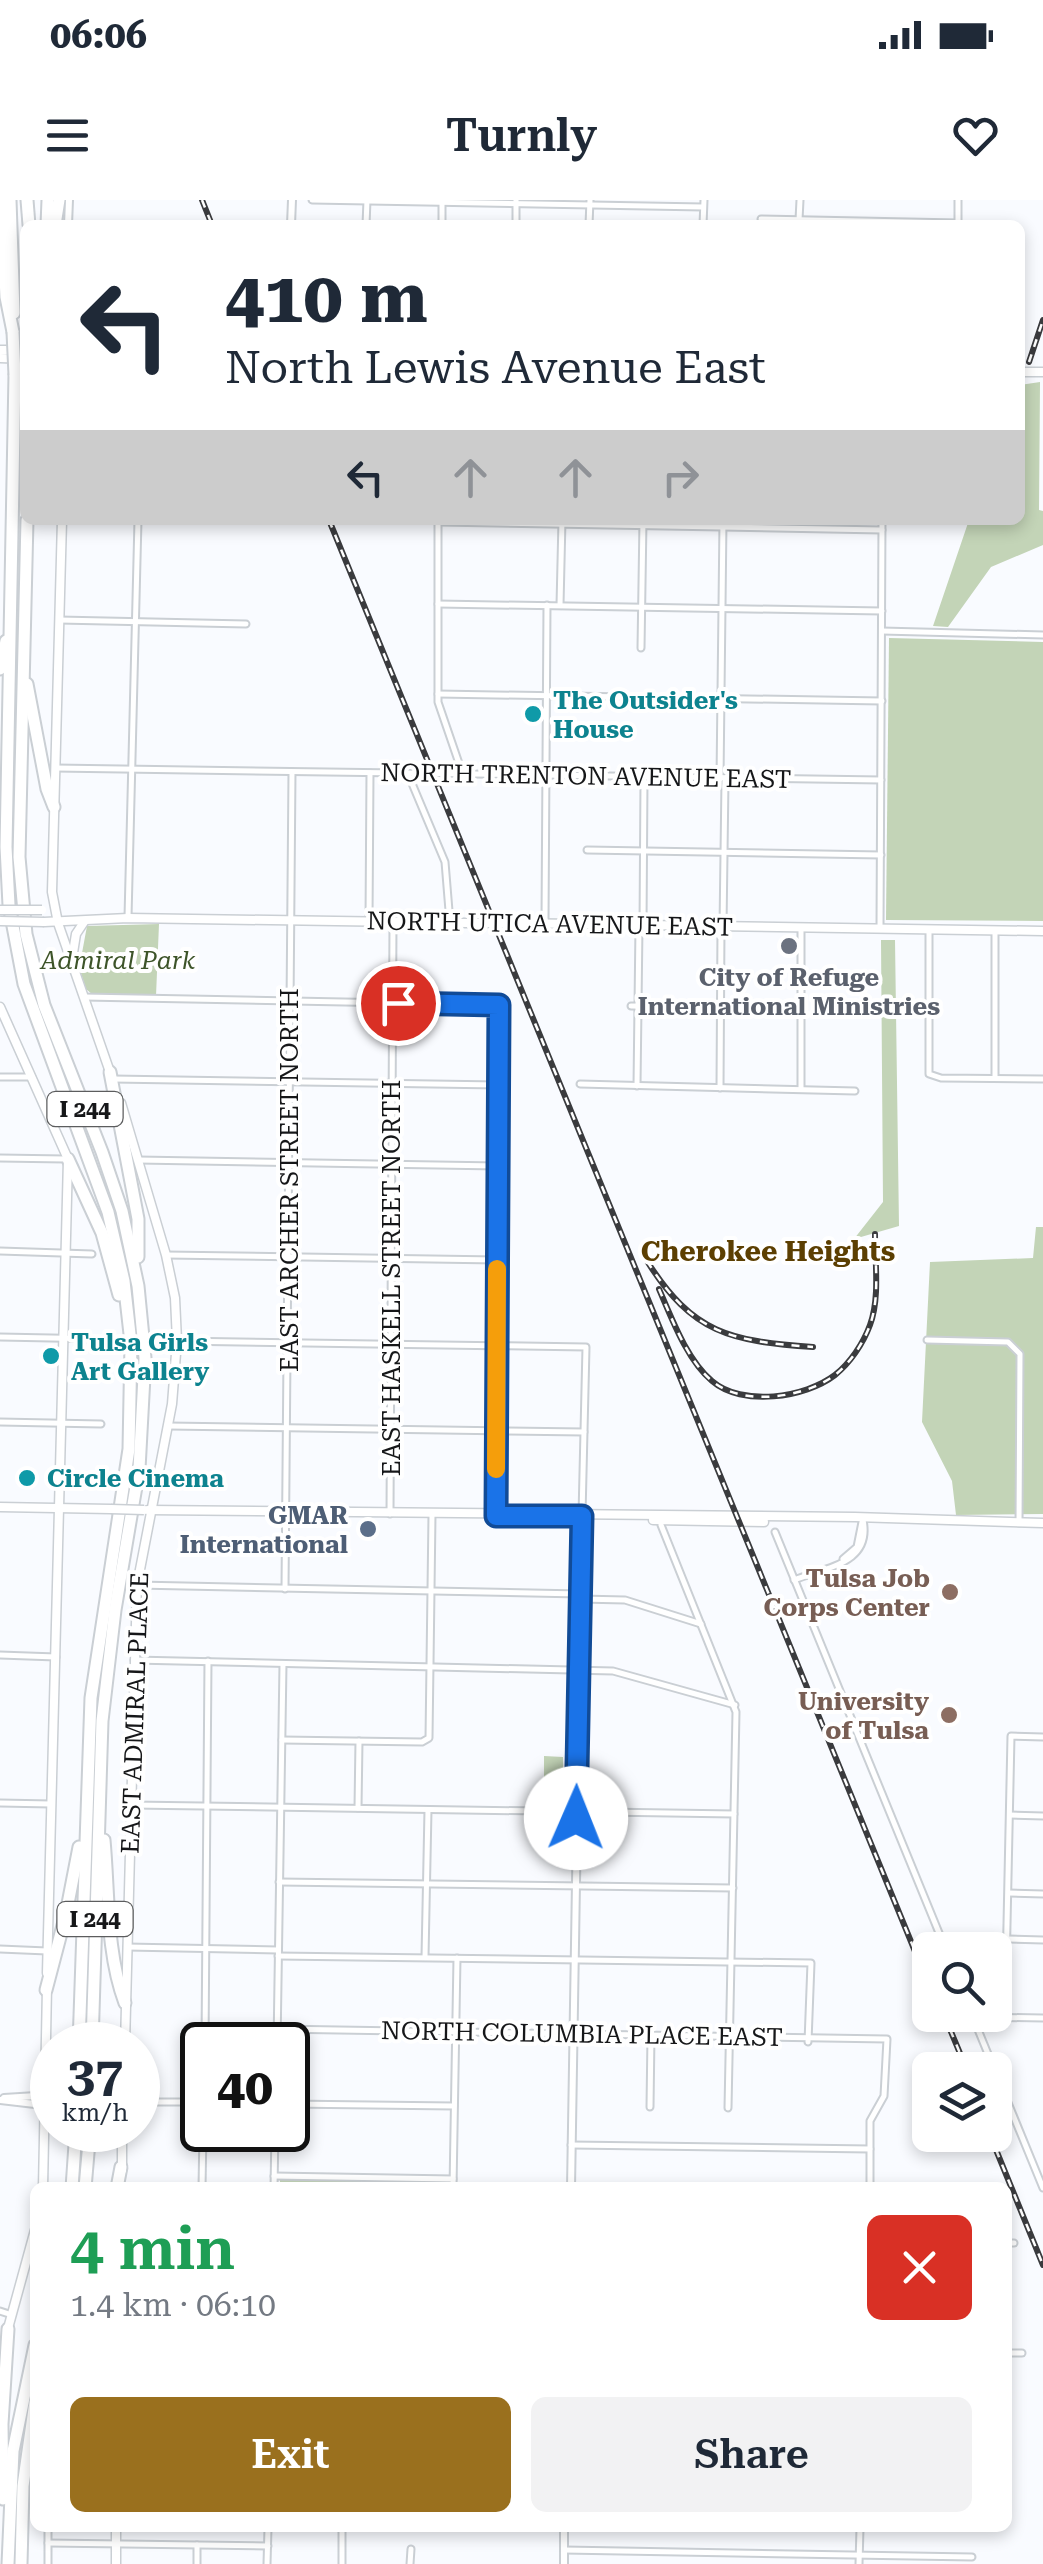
<!DOCTYPE html>
<meta charset="utf-8">
<style>
body{margin:0;font-family:"Roboto Serif",serif;background:#f2f2f3;color:#1f2937;height:100vh;display:flex;flex-direction:column;font-size:38px;white-space:nowrap}
*{box-sizing:border-box;margin:0}
p{font-size:32px;color:#747a83}
.icon{flex:none;width:55px;height:55px;fill:none;stroke:currentColor;stroke-width:2;stroke-linecap:round;stroke-linejoin:round}
.map{position:relative;flex:1;overflow:hidden}
.side{position:absolute;left:30px;top:1982px;width:982px;height:350px;display:flex;flex-direction:column;background:#fff;border-radius:15px;box-shadow:0 5px 15px #0003}
.side>*{flex:none}
.banner{position:absolute;left:20px;top:20px;width:1005px;height:305px;border-radius:15px;box-shadow:0 5px 15px #0003;background:#fff;color:#1f2937;overflow:hidden}
.tools{position:absolute;left:912px;top:1732px;display:grid;gap:20px}
.tools a{display:grid;place-items:center;width:100px;height:100px;border-radius:15px;background:#fff;box-shadow:0 5px 15px #0003;font-size:50px}
.speed{position:absolute;left:30px;top:1822px;display:flex;gap:20px;font-size:50px;font-weight:700;text-align:center}
.speed>*{display:grid;place-content:center;width:130px;height:130px;border-radius:50%;background:#fff;box-shadow:0 5px 15px #0003;line-height:1}
.speed small{font-size:25px;font-weight:400}
.speed .limit{border:5px solid #111;border-radius:15px;background:#fff;color:#111}
.pin{position:absolute;display:grid;place-items:center;width:85px;height:85px;color:#fff;margin:-42px;border:5px solid #fff;border-radius:50%;box-shadow:0 2px 10px #0007}
.me{position:absolute;width:110px;margin:-55px;rotate:1deg;stroke-linejoin:round;filter:drop-shadow(0 0 8px #0008)}
.turn{display:flex;align-items:center;gap:35px;height:210px;padding:0 40px;font-size:45px}
.turn .icon{width:130px;height:130px;stroke-width:2.5}
.turn b{display:block;font-size:70px;line-height:85px}
.lanes{display:flex;align-items:center;height:95px;padding:0 40px;background:#0003;justify-content:center;gap:50px;direction:ltr}
.lanes .off{opacity:.35}
.round{display:grid;place-items:center;flex:none;width:105px;height:105px;border-radius:15px;background:#f2f2f3}
.head{display:flex;align-items:center;justify-content:space-between;height:170px;padding:0 40px}
h1{font-size:60px;font-weight:600;line-height:75px;color:#1e9e55}
.cta{display:flex;gap:20px;margin-top:auto;padding:20px 40px}
.cta a{flex:1;height:115px;border-radius:15px;background:#9a701e;color:#fff;font-size:40px;font-weight:600;line-height:115px;text-align:center}
.cta a+a{background:#f2f2f3;color:#1f2937}
.status{display:flex;justify-content:space-between;align-items:center;height:70px;padding:0 50px;background:#fff;direction:ltr}
.status svg{height:28px;fill:currentColor}
header{display:flex;justify-content:space-between;align-items:center;height:130px;padding:0 40px;background:#fff;font-size:45px;font-weight:600}
.map>svg:first-child{display:block}
</style>
<div class="status"><b>06:06</b><svg viewBox="0 0 49 12"><path d="M0 12V9h3v3zM5 12V6h3v6zM10 12V3h3v9zM15 12V0h3v12zM26 1h20v11H26zM47 4h2v5h-2z"/></svg></div>
<header><svg class="icon" aria-label="menu" viewBox="0 0 24 24"><path d="M4 6h16M4 12h16M4 18h16"/></svg>Turnly<svg class="icon" aria-label="heart" viewBox="0 0 24 24"><path d="M12 20l-8-8c-3-5 5-10 8-4 3-6 11-1 8 4z"/></svg></header>
<div class="map">
<svg width="1043" height="2364" viewBox="0 0 1043 2364">
<rect width="100%" height="100%" fill="#f9fbff"/>
<g fill="#c3d4b7">
<path d="M1040,182l-1,128 4,1v34l-52,22 -43,60 -15,-1 36,-106h51v-135z"/>
<path d="M889,438l154,4v279l-157,-1z"/>
<path d="M159,724l-3,72 -63,-1 -7,-6 -9,-28 5,-8 5,-27z"/>
<path d="M881,740h14l4,286 -45,13 29,-37z"/>
<path d="M1036,1027h7v287l-87,1 -4,-34 -30,-59 8,-160 103,-4z"/>
<path d="M544,1556l19,1v28l-19,-1z"/>
<path d="M280,1979l81,1v7h-81z"/>
</g>
<g fill="none" stroke-linecap="round" stroke-linejoin="round">
<defs>
<g id="minor">
<path d="M312,0l391,7"/>
<path d="M761,19l197,4"/>
<path d="M799,20l1,-20"/>
<path d="M958,22v-22"/>
<path d="M366,25l1,-25"/>
<path d="M442,25v-22"/>
<path d="M516,25v-25"/>
<path d="M589,25l1,-25"/>
<path d="M703,25l1,-25"/>
<path d="M438,322l444,8"/>
<path d="M438,323v179l25,73"/>
<path d="M438,404l444,7"/>
<path d="M560,405l2,-85"/>
<path d="M59,420l187,4"/>
<path d="M882,431l161,4"/>
<path d="M641,448l2,-128"/>
<path d="M438,494l444,7"/>
<path d="M55,568l826,12"/>
<path d="M408,574l37,88 5,61"/>
<path d="M720,579l3,-259"/>
<path d="M587,650l294,5"/>
<path d="M128,717l10,-397"/>
<path d="M369,720l1,-147"/>
<path d="M545,722l2,-317"/>
<path d="M643,726l1,-147"/>
<path d="M723,727l2,-147"/>
<path d="M880,727l2,-407"/>
<path d="M801,728v161"/>
<path d="M929,729v145l12,4 102,1"/>
<path d="M84,797l415,8 -3,508"/>
<path d="M631,806l170,3"/>
<path d="M0,877h32"/>
<path d="M995,877v-147"/>
<path d="M113,879l385,6"/>
<path d="M580,884l275,7"/>
<path d="M637,886l2,-160"/>
<path d="M720,888l1,-161"/>
<path d="M0,958l65,1"/>
<path d="M138,960l360,6"/>
<path d="M0,1051l92,3"/>
<path d="M166,1055l331,5"/>
<path d="M0,1137l103,2"/>
<path d="M927,1140l81,2 12,12 -1,169"/>
<path d="M177,1141l409,6 -4,168"/>
<path d="M0,1222l101,2"/>
<path d="M168,1226l416,6"/>
<path d="M390,1314l3,-592"/>
<path d="M661,1325l75,187 -8,396"/>
<path d="M775,1332l171,418"/>
<path d="M843,1359l14,-12 5,-25"/>
<path d="M794,1380c32,-13 78,-16 69,-60"/>
<path d="M137,1385l443,9"/>
<path d="M285,1389l7,-817"/>
<path d="M580,1399l45,1 76,24"/>
<path d="M0,1455l56,2"/>
<path d="M134,1460l479,11 122,34"/>
<path d="M282,1540l140,2 7,-4 3,-223"/>
<path d="M0,1603l51,1"/>
<path d="M132,1605l602,9"/>
<path d="M358,1608l1,-67"/>
<path d="M1010,1615l33,1"/>
<path d="M279,1682l454,6"/>
<path d="M1009,1693l34,1"/>
<path d="M1008,1739l35,1"/>
<path d="M943,1743h63"/>
<path d="M127,1747l151,3"/>
<path d="M0,1749l47,2"/>
<path d="M278,1756l533,7 -3,79"/>
<path d="M425,1757l3,-147"/>
<path d="M972,1815l71,173"/>
<path d="M973,1817l70,1"/>
<path d="M1005,1818l6,-282 32,1"/>
<path d="M277,1829l610,10 -3,57 -14,25v67"/>
<path d="M205,1845l3,-384"/>
<path d="M277,1845l6,-381"/>
<path d="M288,1904l166,2"/>
<path d="M138,1906l8,-4h56"/>
<path d="M650,1907l1,-72"/>
<path d="M571,1945l299,4"/>
<path d="M274,1976l179,3"/>
<path d="M202,1988l1,-58"/>
<path d="M274,1988l1,-58"/>
<path d="M453,1988l4,-230"/>
<path d="M1008,2043h6"/>
<path d="M0,2111l12,4"/>
<path d="M1008,2153h14"/>
<path d="M48,2343l220,3"/>
<path d="M564,2350l408,7"/>
<path d="M48,2364v-36"/>
<path d="M197,2364v-19"/>
<path d="M267,2364l1,-36"/>
<path d="M342,2364v-36"/>
<path d="M410,2364l1,-15"/>
<path d="M859,2364l1,-36"/>
</g>
<g id="tertiary">
<path d="M68,25l1,-25"/>
<path d="M291,25l1,-25"/>
<path d="M4,1898l48,-3"/>
<path d="M0,1900l52,6"/>
<path d="M571,1988l11,-671"/>
<path d="M564,2364v-36"/>
</g>
<g id="secondary">
<path d="M0,150h25"/>
<path d="M0,158l25,1"/>
<path d="M1020,172h23"/>
<path d="M62,320l-10,372 6,31 53,152"/>
<path d="M44,722l84,-4 339,5"/>
<path d="M505,723l538,8"/>
<path d="M72,759l4,-25 8,-12"/>
<path d="M0,807l68,152 -21,814"/>
<path d="M121,903l45,152 9,43 2,43 -5,63 -35,181 -12,460"/>
<path d="M0,1307l111,2"/>
<path d="M148,1310l707,7 188,6"/>
<path d="M653,1320l111,2"/>
<path d="M122,1970v-40"/>
<path d="M43,1988l4,-201"/>
<path d="M7,2132l28,-102"/>
<path d="M116,2364v-36"/>
</g>
<g id="motorway">
<path d="M1,0l5,97 7,35"/>
<path d="M10,0l4,113"/>
<path d="M27,0l2,25"/>
<path d="M47,25l1,-25"/>
<path d="M55,25l4,-25"/>
<path d="M15,175l-9,472 3,58 15,79 84,228 16,69 7,62 -2,106 -38,249 -12,347"/>
<path d="M27,320l-8,337 7,77 18,71 58,147 20,59 16,75 7,72 -6,111 -24,141 -13,111 -10,324"/>
<path d="M0,469l6,-28"/>
<path d="M27,484l20,105 7,18"/>
<path d="M110,872l28,147v38"/>
<path d="M68,959l34,74 17,62"/>
<path d="M104,1640c5,53 2,113 21,163"/>
<path d="M46,1790l20,-76 13,-67"/>
<path d="M72,1988l4,-58"/>
<path d="M85,1988l5,-58"/>
<path d="M117,1988l4,-21"/>
<path d="M3,2299l-1,-75 6,-95"/>
<path d="M8,2364l5,-113 22,-106"/>
<path d="M21,2364l2,-78 12,-84"/>
</g>
</defs>
<use href="#minor" stroke="#cacfd4" stroke-width="9"/>
<use href="#tertiary" stroke="#cacfd4" stroke-width="10"/>
<use href="#secondary" stroke="#cacfd4" stroke-width="11"/>
<use href="#motorway" stroke="#cacfd4" stroke-width="15"/>
<use href="#minor" stroke="#fff" stroke-width="5"/>
<use href="#tertiary" stroke="#fff" stroke-width="6"/>
<use href="#secondary" stroke="#fff" stroke-width="8"/>
<use href="#motorway" stroke="#fff" stroke-width="11"/>
<defs>
<g id="rail">
<path d="M202,0l10,25"/>
<path d="M1029,162l14,-42"/>
<path d="M329,320l601,1468"/>
<path d="M647,1061c46,73 83,80 166,86"/>
<path d="M659,1089c13,30 28,71 53,92 30,26 93,17 123,-6 15,-12 28,-31 35,-50 10,-27 5,-62 5,-91"/>
<path d="M944,1815l23,55"/>
<path d="M990,1935l53,130"/>
</g>
</defs>
<use href="#rail" stroke="#3a3b3e" stroke-width="6"/>
<use href="#rail" stroke="#fff" stroke-width="2.5" stroke-dasharray="8" stroke-linecap="butt"/>
<defs>
<g id="secondary-bridge">
<path d="M0,710h42"/>
<path d="M0,721l44,1"/>
<path d="M467,723h38"/>
<path d="M111,1309l33,1"/>
</g>
<path id="motorway-bridge" d="M13,132l2,43"/>
</defs>
<use href="#secondary-bridge" stroke="#cacfd4" stroke-width="11" stroke-linecap="butt"/>
<use href="#motorway-bridge" stroke="#cacfd4" stroke-width="15" stroke-linecap="butt"/>
<use href="#secondary-bridge" stroke="#fff" stroke-width="8"/>
<use href="#motorway-bridge" stroke="#fff" stroke-width="11"/>
</g>
<g fill="none" stroke-linecap="round" stroke-linejoin="round">
<defs>
<path id="route" d="M398,803l101,2 -3,511h86l-6,302"/>
</defs>
<use href="#route" stroke="#114b97" stroke-width="25"/>
<use href="#route" stroke="#1a73e8" stroke-width="18"/>
<path stroke="#f59e0b" stroke-width="18" d="M496,1269l1,-200"/>
</g>
<g fill="#0f9aa8" stroke="#fff" stroke-width="4">
<circle cx="533" cy="514" r="10"/>
<circle cx="51" cy="1156" r="10"/>
<circle cx="27" cy="1278" r="10"/>
</g>
<circle fill="#6b7280" stroke="#fff" stroke-width="4" cx="789" cy="746" r="10"/>
<circle fill="#5c6f8a" stroke="#fff" stroke-width="4" cx="368" cy="1329" r="10"/>
<g fill="#8d6e63" stroke="#fff" stroke-width="4">
<circle cx="950" cy="1392" r="10"/>
<circle cx="949" cy="1515" r="10"/>
</g>
<g text-anchor="middle" dominant-baseline="central" stroke-width="8" stroke-linejoin="round" paint-order="stroke">
<g fill="#fff" stroke="#5c5d5e" stroke-width="2.5">
<rect x="47.5" y="892" width="75" height="34" rx="8"/>
<rect x="57.5" y="1702" width="75" height="34" rx="8"/>
</g>
<g font-size="22" font-weight="bold" fill="#161719">
<text x="85" y="909">I 244</text>
<text x="95" y="1719">I 244</text>
</g>
<g font-size="25" font-weight="bold" fill="#0d838f" stroke="#fff" text-anchor="start">
<text x="553" y="500">The Outsider's<tspan x="553" dy="29">House</tspan></text>
<text x="71" y="1142">Tulsa Girls<tspan x="71" dy="29">Art Gallery</tspan></text>
<text x="47" y="1278">Circle Cinema</text>
</g>
<g font-size="25" fill="#161719" stroke="#fff">
<text transform="translate(586 576) rotate(1)">NORTH TRENTON AVENUE EAST</text>
<text transform="translate(550 724) rotate(1)">NORTH UTICA AVENUE EAST</text>
<text transform="translate(289 980) rotate(-90)">EAST ARCHER STREET NORTH</text>
<text transform="translate(391 1078) rotate(-90)">EAST HASKELL STREET NORTH</text>
<text transform="translate(135 1513) rotate(-88)">EAST ADMIRAL PLACE</text>
<text transform="translate(582 1834) rotate(1)">NORTH COLUMBIA PLACE EAST</text>
</g>
<g font-size="25" font-style="italic" fill="#3d5429" stroke="#fff">
<text x="118" y="760">Admiral Park</text>
</g>
<g font-size="25" font-weight="bold" fill="#5b616d" stroke="#fff">
<text x="789" y="777">City of Refuge<tspan x="789" dy="29">International Ministries</tspan></text>
</g>
<g font-size="25" font-weight="bold" fill="#4e5e75" stroke="#fff" text-anchor="end">
<text x="348" y="1315">GMAR<tspan x="348" dy="29">International</tspan></text>
</g>
<g font-size="25" font-weight="bold" fill="#785e54" stroke="#fff" text-anchor="end">
<text x="930" y="1378">Tulsa Job<tspan x="930" dy="29">Corps Center</tspan></text>
<text x="929" y="1501">University<tspan x="929" dy="29">of Tulsa</tspan></text>
</g>
<g font-size="28" font-weight="bold" fill="#5c3f02" stroke="#fff">
<text x="768" y="1051">Cherokee Heights</text>
</g>
</g>
</svg>
<div class="tools">
<a><svg class="icon" aria-label="search" viewBox="0 0 24 24"><circle cx="10" cy="10" r="6"/><path d="M15 15l6 6"/></svg></a>
<a><svg class="icon" aria-label="layers" viewBox="0 0 24 24"><path d="M12 4l9 5-9 5-9-5zM3 14l9 5 9-5"/></svg></a>
</div>
<div class="speed"><div>37<small>km/h</small></div><div class="limit">40</div></div>
<div class="pin" style="left:398px;top:803px;background:#d93025"><svg class="icon" aria-label="arrive" viewBox="0 0 24 24"><path d="M6 21V4h12l-3 4 3 4H6"/></svg></div>
<svg class="me" style="left:576px;top:1618px" viewBox="-20 -20 40 40"><circle r="19" fill="#fff"/><path d="M0-13L10 11 0 6-10 11z" fill="#1a73e8"/></svg>
<div class="banner">
<div class="turn"><svg class="icon" aria-label="left" viewBox="0 0 24 24"><path d="M17 20v-9H6M10 6l-5 5 5 5"/></svg><div><b>410 m</b>North Lewis Avenue East</div></div>
<div class="lanes"><svg class="icon" aria-label="left" viewBox="0 0 24 24"><path d="M17 20v-9H6M10 6l-5 5 5 5"/></svg><svg class="icon off" aria-label="ahead" viewBox="0 0 24 24"><path d="M12 20V5M6 11l6-6 6 6"/></svg><svg class="icon off" aria-label="ahead" viewBox="0 0 24 24"><path d="M12 20V5M6 11l6-6 6 6"/></svg><svg class="icon off" aria-label="right" viewBox="0 0 24 24"><path d="M7 20v-9h11M14 6l5 5-5 5"/></svg></div>
</div>
<section class="side">
<div class="head"><div><h1>4 min</h1><p>1.4 km · 06:10</p></div><a class="round" style="background:#d93025;color:#fff"><svg class="icon" aria-label="close" viewBox="0 0 24 24"><path d="M6 6l12 12M18 6L6 18"/></svg></a></div>
<div class="cta"><a>Exit</a><a>Share</a></div>
</section>
</div>
